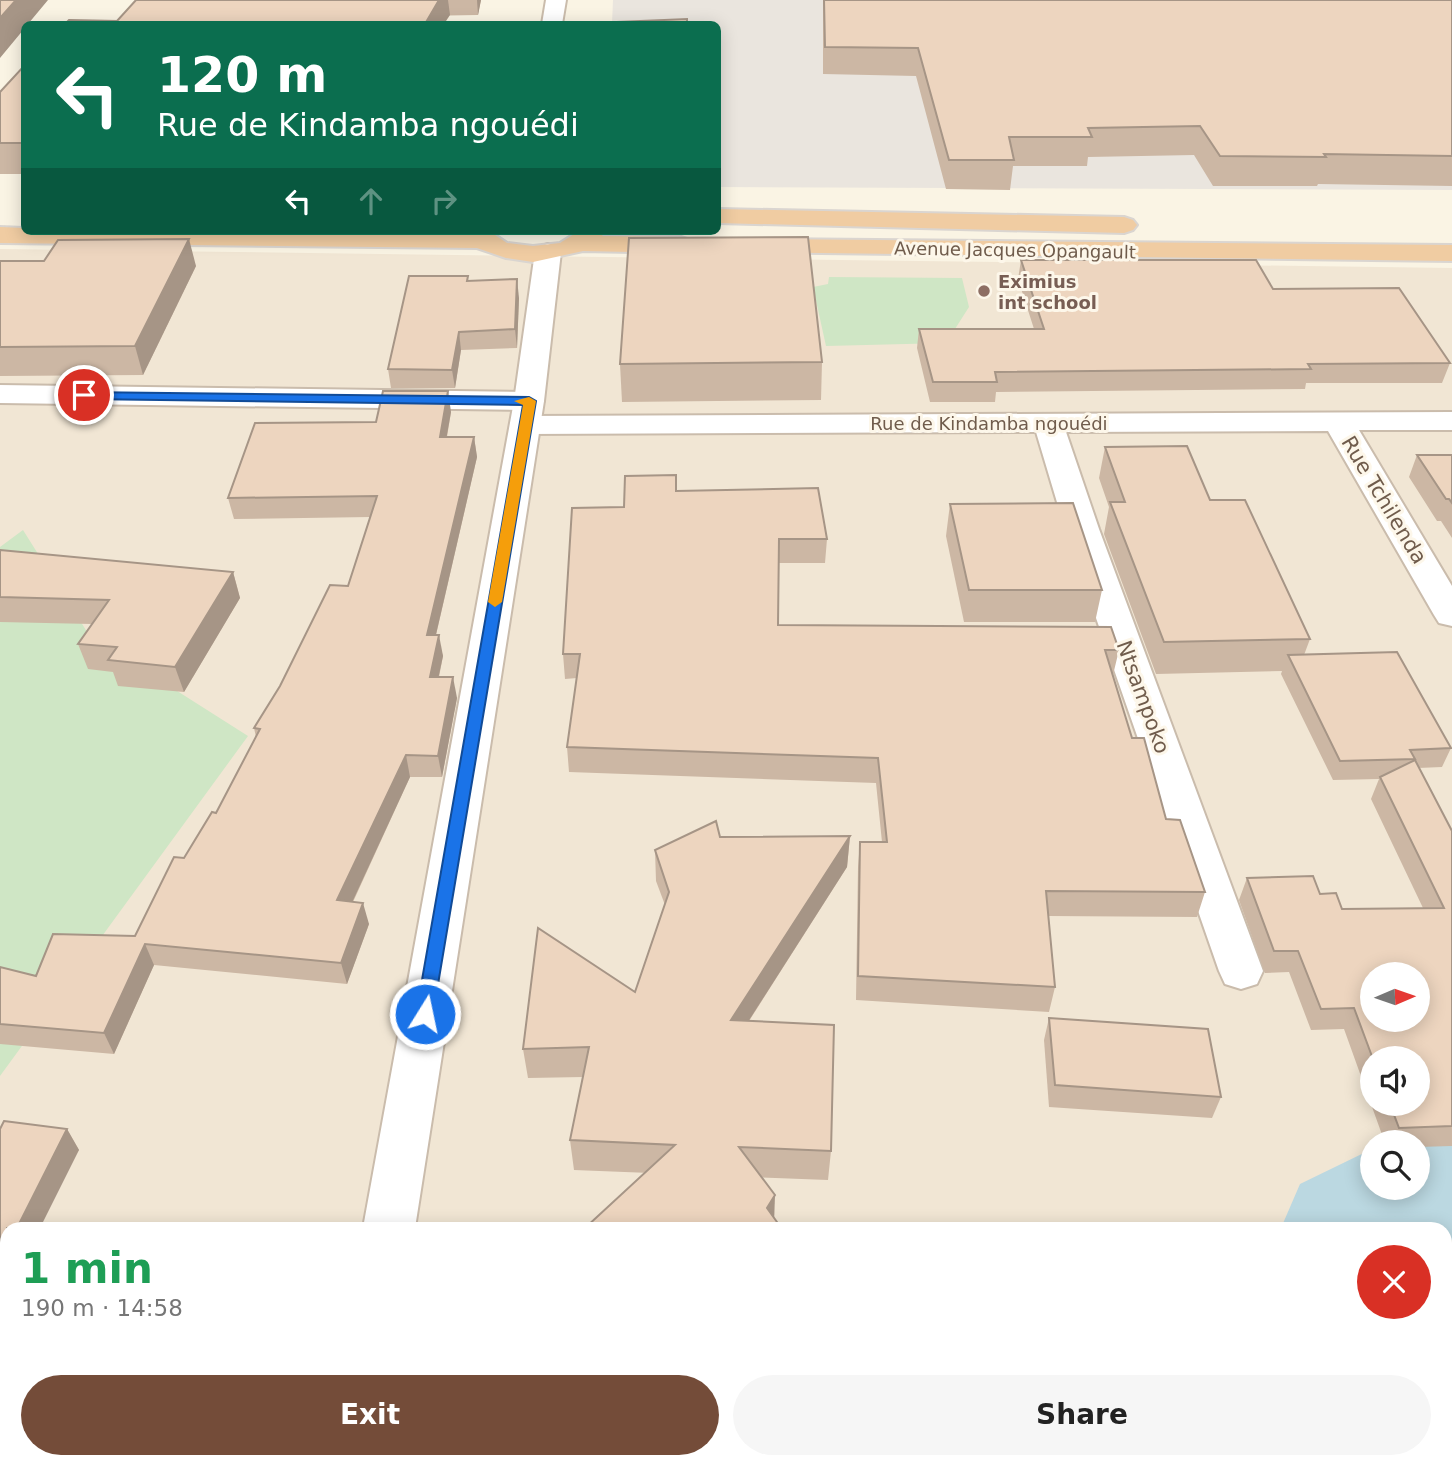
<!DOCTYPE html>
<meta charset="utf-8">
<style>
body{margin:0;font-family:"DejaVu Sans",sans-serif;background:#f6f6f6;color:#222;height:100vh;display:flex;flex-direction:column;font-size:26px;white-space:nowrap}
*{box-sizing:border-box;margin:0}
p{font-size:23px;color:#767676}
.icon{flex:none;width:38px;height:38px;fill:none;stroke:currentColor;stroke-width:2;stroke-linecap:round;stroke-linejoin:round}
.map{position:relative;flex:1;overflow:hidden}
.side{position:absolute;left:0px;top:1222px;width:1452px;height:247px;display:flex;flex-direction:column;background:#fff;border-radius:21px 21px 0 0;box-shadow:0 4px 18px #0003}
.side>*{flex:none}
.top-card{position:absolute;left:21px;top:21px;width:700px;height:214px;border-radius:10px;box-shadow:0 4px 18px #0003;background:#0b6e4f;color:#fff;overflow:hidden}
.needle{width:46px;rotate:88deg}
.controls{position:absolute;left:1360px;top:962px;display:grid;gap:14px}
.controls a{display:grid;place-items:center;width:70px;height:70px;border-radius:50%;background:#fff;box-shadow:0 4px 18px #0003;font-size:35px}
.pin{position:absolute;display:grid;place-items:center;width:60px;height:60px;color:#fff;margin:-30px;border:4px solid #fff;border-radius:50%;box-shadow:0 2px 7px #0007}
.me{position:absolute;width:77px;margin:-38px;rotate:10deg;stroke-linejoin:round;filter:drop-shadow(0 0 5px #0008)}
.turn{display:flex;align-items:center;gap:24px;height:147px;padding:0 21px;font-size:32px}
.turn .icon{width:91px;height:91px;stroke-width:2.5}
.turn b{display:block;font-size:49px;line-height:60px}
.lanes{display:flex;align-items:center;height:66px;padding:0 21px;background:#0003;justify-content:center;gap:35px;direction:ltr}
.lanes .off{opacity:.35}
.round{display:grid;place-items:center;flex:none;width:74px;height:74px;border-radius:37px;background:#f6f6f6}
.overview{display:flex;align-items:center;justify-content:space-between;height:119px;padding:0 21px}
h1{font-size:42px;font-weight:700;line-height:52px;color:#1e9e55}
.action{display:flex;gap:14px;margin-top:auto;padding:14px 21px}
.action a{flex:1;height:80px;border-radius:42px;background:#744c39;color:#fff;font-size:28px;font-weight:700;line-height:80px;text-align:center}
.action a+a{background:#f6f6f6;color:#222}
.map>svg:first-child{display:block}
</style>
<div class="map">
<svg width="1452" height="1467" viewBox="0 0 1452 1467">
<rect width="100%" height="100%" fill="#faf4e4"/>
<path fill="#f1e6d4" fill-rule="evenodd" d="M0,249l1452,19v1199h-1452zM1372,975h46v45h-46zM1372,1059h46v45h-46zM1372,1143h46v45h-46zM7,1228h1439v233h-1439z"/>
<path fill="#eae5de" d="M613,0h344l495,60v130l-734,-3v-163h-106z"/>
<g fill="#cfe6c5">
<path d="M829,277l133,1 7,29 -23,36 -120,3 -13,-59 15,-3z"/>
<path d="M23,530l66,105 159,101 -248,340v-529z"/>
</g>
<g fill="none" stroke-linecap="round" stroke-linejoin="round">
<g fill="#bbd8e1" fill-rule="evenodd">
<path d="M1452,1120v120l-6,3v-15h-165l19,-44 72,-35v39h46v-45h-34l55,-22z"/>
<path d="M0,1243l7,1v134l-7,-1z"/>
</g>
<defs>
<g id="minor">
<path d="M0,385l529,7 11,3 4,6 -4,6 -11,3 -529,-7z"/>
<path d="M1452,412v18h-93l93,156v40l-13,-3 -5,-8 -106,-184 -262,1 33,97 164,442 -6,13 -16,5 -16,-5 -6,-13 -154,-442 -29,-97 -511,2 -11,-3 -4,-6 4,-6 11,-3z"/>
</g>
<g id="tertiary">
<path d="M546,0h20l-4,24h-20z"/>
<path d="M548,244l9,3 4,5 -17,149 -129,827h-52l151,-827 21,-149 4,-5z"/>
<path d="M315,1461h58l-1,6h-58z"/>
</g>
<g id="trunk">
<path d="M718,209l406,8 9,3 4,5 -4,5 -9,3 -406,-10z"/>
<path d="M0,227l24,1v3h465l18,12 26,3 27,-3 19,-12h27l-4,5 79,1 9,3 4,5 -4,5 -9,3 -98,-2 -50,11 -27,-4 -29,-10 -477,-5z"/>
<path d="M756,239l696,6v16l-705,-9 -4,-5 4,-5z"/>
</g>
</defs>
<use href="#minor" stroke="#cabcac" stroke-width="4"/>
<use href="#tertiary" stroke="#cabcac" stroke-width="4"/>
<use href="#trunk" stroke="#dad5d0" stroke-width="4"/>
<use href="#minor" fill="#fff" fill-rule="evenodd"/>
<use href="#tertiary" fill="#fff" fill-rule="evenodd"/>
<use href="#trunk" fill="#f0cca2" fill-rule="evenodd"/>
</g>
<g fill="#ccb7a4" fill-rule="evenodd">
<path d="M136,0h345l-3,15 -361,6z"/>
<path d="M823,0h629v186l-134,-2 -1,2h-104l-19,-31 -106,2 -1,9h-74l-3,24 -64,-1 -30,-113 -93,-2z"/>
<path d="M24,66v108h-24v-82z"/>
<path d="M1021,260l252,29 177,74 -8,20h-136l-1,6 -309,3 -1,10h-65l-13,-54 2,-19h115l-16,-50z"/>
<path d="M0,261l196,5 -53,109 -143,1z"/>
<path d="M469,281l50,17 -2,50 -56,2 -6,38h-64l-3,-19z"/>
<path d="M822,362l-1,38 -199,2 -2,-38z"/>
<path d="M451,412l-4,25h27l3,20 -41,178 7,21 -4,21 18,21 -15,79h-32l-57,125 16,22 -22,60 -193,-19 -40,89 -114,-10v-77l36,9 99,-40 49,-78 32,-45 40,-76 -2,-9 94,-142 22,-69 -136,2 -6,-21 148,-76z"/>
<path d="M1105,447l105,53 100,139 -6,16 147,93 -9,19 -24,1 34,64v314l-34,1v-4h-33l-41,-114 -33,1 -22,-58 -24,1 -26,-73 8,-22 73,16 22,15 81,-1 -52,-109 8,-20 -46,1 -52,-106 1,-3 -126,3 -52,-140 5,-27 -10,-29zM1372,1059h46v45h-46z"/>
<path d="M1417,455h35v83l-11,-17h-4l-28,-44z"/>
<path d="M676,491l151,48 -2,24h-46l-1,62 341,25 -6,25h-1l20,63 34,81 39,73 -8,25 -149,-1 7,71 -6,25 -193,-12 2,-133 2,-25h22l-6,-59 -307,-11 -2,-25 10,-69 -12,1 -2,-25 61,-147z"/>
<path d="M950,504l152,86 -7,32h-131l-18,-86z"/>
<path d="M0,550l233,22 7,26 -56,94 -66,-6 -5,-14 -25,-3 -10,-25 14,-20 -92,-2z"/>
<path d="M850,836l-3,31 -98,154 82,130 -3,29 -254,-10 -4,-30 13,-63 -55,1 -5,-29 112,-57 30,-87 -9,-24 -1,-31 65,-13z"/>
<path d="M1049,1018l172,79 -9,21 -163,-11 -5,-67z"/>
<path d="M0,1129h67l12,21 -72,78v61l-7,-1z"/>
</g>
<g fill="#a69586">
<path d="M16,0h32l-20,24h-4v5l-24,29v-40z"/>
<path d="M439,0h9l2,15 -6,9h-19z"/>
<path d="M477,0h4l-3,15z"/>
<path d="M189,239l7,27 -53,109 -8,-29z"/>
<path d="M517,279l2,19 -2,50 -2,-19z"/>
<path d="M459,332l2,18 -6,38 -3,-18z"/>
<path d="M448,391l3,21 -8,45 -3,-20z"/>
<path d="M474,437l3,20 -46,199 -4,-21z"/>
<path d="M233,572l7,26 -56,94 -9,-25z"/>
<path d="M439,635l4,21 -9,42 -4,-21z"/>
<path d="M453,677l4,21 -15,79 -4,-21z"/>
<path d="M406,755l4,22 -67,145 -6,-22z"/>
<path d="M850,836l-3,31 -117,183 1,-30z"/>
<path d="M363,903l6,21 -22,60 -6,-21z"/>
<path d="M145,944l9,21 -40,89 -10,-21z"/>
<path d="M67,1129l12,21 -39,78h-23z"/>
<path d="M775,1195l-1,29 -7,-16z"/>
<path d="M7,1248v37l-7,-10v-14z"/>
<path d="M18,1461h18l3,4v2h-23z"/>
</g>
<g fill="#edd5bf" stroke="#a69586" stroke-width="2" fill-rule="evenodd">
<path d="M0,0h16l-16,18z"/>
<path d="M136,0h303l-14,24h-360l4,-4 48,1z"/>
<path d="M824,0h628v156l-128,-2 2,3 -106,-1 -20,-30 -112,2 4,9h-83l5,23h-65l-31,-112 -93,-1z"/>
<path d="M687,19v5h-68l-1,-2z"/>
<path d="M24,66v77h-24v-51z"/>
<path d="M808,237l14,125 -202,2 9,-126z"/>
<path d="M189,239l-54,107 -135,1v-86h44l14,-21z"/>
<path d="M1021,260h235l17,29 126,-1 51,75 -142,1 3,5 -316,3 2,10h-64l-14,-53h125z"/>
<path d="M409,276h59l-1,5 50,-2 -2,50 -56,3 -7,38 -64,-1z"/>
<path d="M383,391h65l-8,46h34l-47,198h12l-9,42h23l-15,79 -32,-1 -69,145 26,3 -22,60 -196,-19 -41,89 -104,-9v-57l36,9 17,-42 82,2 39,-79 10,1 28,-46 4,1 44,-84 -6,-1 26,-42 50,-101 18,1 29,-90 -149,2 27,-75 121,-1z"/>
<path d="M1187,446l23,54h35l65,139 -146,3 -54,-140h15l-20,-55z"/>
<path d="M1417,455h35v48l-3,-4h-3z"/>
<path d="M676,475v16l142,-3 9,51h-48l-1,86 333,2 8,23h-14l27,88h12l22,81 14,1 25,72 -159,-1 9,96 -197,-11 2,-134h27l-9,-84 -311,-11 13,-93h-17l9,-146 52,-1 1,-31z"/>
<path d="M1073,503l29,87h-133l-19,-86z"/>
<path d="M0,550l233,22 -58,95 -67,-7 9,-13 -39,-3 31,-44 -109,-3z"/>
<path d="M1397,652l54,96 -41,2 5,9 -75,2 -52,-106z"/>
<path d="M1415,760l37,71v295l-53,2 -9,-24h28v-45h-45l-19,-51 -33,1 -23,-58h-24l-27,-73 66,-2 7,18 16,-1 6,16 102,-1 -64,-131zM1372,975h46v45h-46z"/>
<path d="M716,821l4,16 130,-1 -119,184 103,5 -3,126 -92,-4 36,48 -8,13 10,14 -3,6h-189l90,-83 -105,-5 19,-93 -66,2 15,-121 97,64 34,-100 -14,-42z"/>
<path d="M1049,1018l159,11 13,68 -166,-12z"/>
<path d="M4,1121l63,8 -50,99h-10v20l-7,13v-132z"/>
<path d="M0,1443l7,1v17h11l-2,6h-16z"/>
</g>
<path fill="#1a73e8" stroke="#114b97" stroke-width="2" d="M79,392l450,5 7,4 -104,619h-13l-3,-6 107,-609 -439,-6 -6,-4z"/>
<path fill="#f59e0b" d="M529,397l7,4 -34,201 -7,5 -7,-5 35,-197 -9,-4z"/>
<circle fill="#8d6e63" stroke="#fdf7ea" stroke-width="2.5" cx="984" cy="291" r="7"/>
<g text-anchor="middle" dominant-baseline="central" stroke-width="6" stroke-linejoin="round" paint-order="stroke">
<g font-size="18" fill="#705c4c" stroke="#fdf7ea">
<text transform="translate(1015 250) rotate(1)">Avenue Jacques Opangault</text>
<text x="989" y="423">Rue de Kindamba ngouédi</text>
</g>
<g font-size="18" font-weight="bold" fill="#785e54" stroke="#fdf7ea" text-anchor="start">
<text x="998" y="281">Eximius<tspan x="998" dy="21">int school</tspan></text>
</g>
<g font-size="21" fill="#705c4c" stroke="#fdf7ea">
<text transform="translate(1384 500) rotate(59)">Rue Tchilenda</text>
<text transform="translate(1143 697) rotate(70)">Ntsampoko</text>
</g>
</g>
</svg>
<div class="controls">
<a><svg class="needle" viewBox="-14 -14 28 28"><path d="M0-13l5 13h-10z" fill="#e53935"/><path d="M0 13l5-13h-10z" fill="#767676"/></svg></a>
<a><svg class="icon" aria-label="sound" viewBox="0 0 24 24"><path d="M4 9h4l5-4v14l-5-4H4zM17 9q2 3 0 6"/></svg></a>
<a><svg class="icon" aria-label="search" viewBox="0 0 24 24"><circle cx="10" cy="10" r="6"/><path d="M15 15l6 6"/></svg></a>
</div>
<div class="pin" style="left:84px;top:395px;background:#d93025"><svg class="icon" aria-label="arrive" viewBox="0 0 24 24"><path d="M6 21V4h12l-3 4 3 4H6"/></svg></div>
<svg class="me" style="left:425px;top:1014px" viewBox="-20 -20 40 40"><circle r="17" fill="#1a73e8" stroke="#fff" stroke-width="3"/><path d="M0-11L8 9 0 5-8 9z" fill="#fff"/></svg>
<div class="top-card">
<div class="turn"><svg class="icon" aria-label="left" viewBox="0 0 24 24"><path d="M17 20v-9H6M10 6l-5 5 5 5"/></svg><div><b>120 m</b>Rue de Kindamba ngouédi</div></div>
<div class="lanes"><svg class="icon" aria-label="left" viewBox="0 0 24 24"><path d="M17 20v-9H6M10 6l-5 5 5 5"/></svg><svg class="icon off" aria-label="ahead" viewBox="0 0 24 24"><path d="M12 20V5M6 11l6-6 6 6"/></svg><svg class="icon off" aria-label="right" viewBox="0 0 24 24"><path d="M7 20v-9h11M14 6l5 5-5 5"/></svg></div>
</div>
<section class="side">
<div class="overview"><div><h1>1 min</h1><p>190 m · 14:58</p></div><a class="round" style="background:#d93025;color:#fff"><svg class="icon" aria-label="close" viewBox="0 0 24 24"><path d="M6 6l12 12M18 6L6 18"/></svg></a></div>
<div class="action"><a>Exit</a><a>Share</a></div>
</section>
</div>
